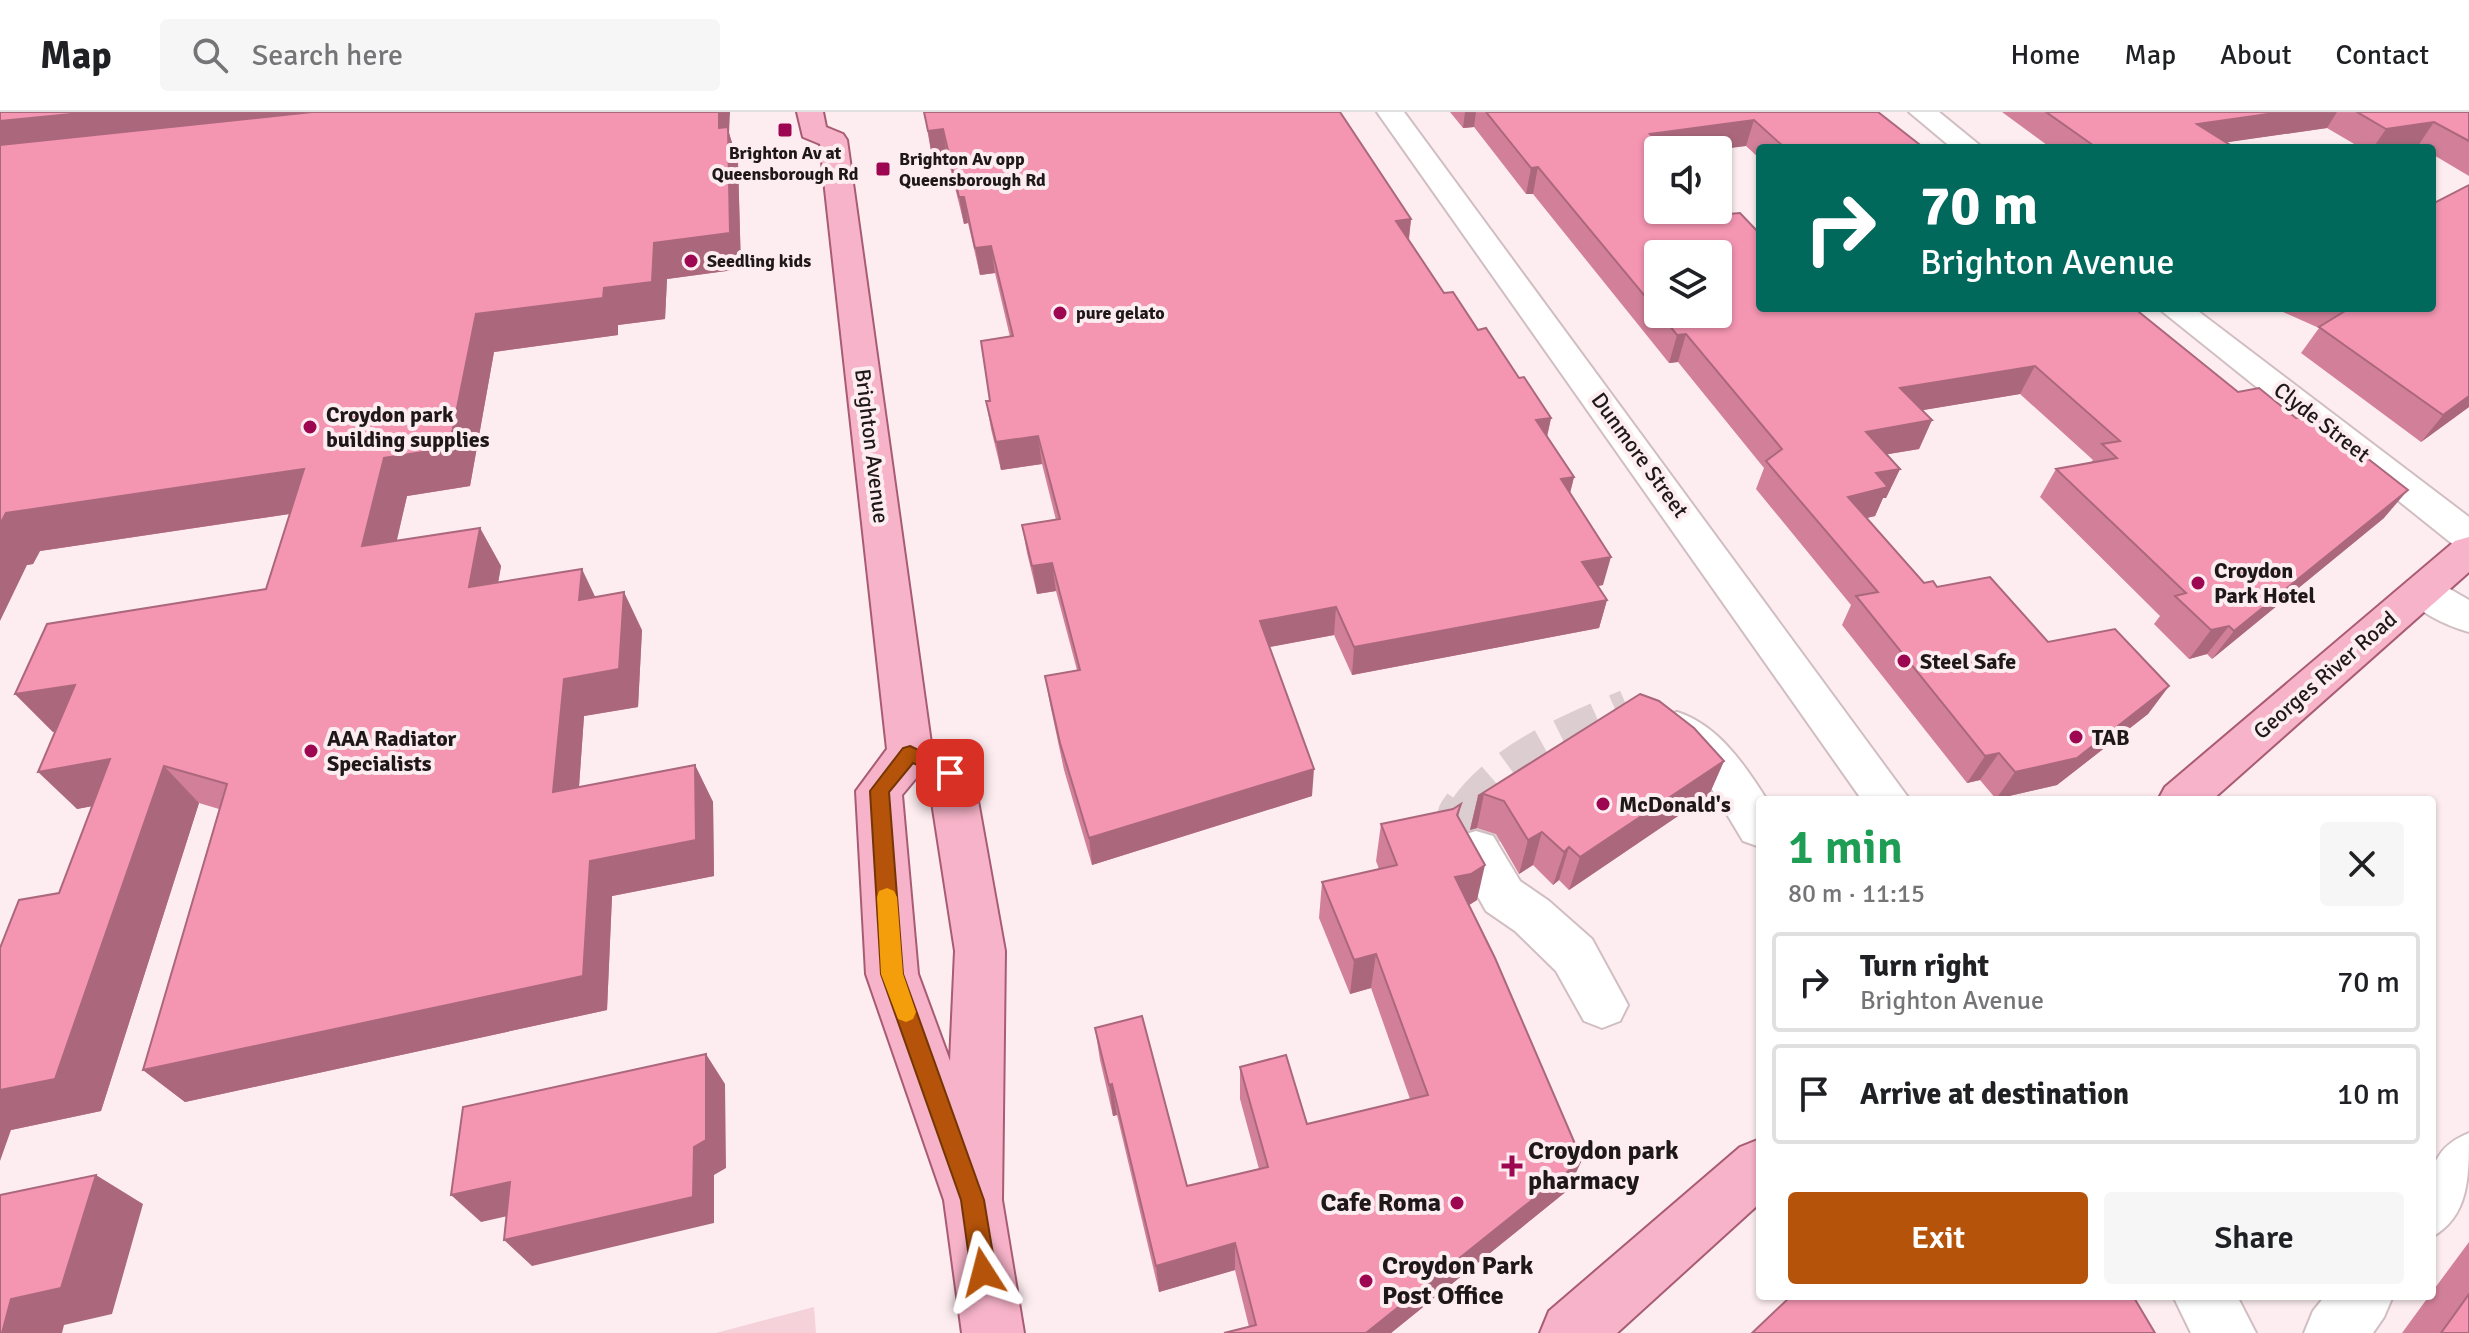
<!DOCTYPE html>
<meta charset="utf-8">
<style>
body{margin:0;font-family:Signika,sans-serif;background:#f6f6f6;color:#202124;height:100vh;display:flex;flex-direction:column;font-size:30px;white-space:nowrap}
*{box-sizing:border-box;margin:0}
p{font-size:26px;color:#757577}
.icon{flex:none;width:44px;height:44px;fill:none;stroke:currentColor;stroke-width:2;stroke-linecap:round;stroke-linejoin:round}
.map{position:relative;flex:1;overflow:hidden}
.panel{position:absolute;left:1756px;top:684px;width:680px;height:504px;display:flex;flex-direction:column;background:#fff;border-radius:8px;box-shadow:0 2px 6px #0004}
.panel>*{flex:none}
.hud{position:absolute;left:1756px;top:32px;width:680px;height:168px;border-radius:8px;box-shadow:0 2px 6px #0004;background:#00695c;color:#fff;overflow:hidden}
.tools{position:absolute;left:1644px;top:24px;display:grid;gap:16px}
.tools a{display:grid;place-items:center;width:88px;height:88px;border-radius:8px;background:#fff;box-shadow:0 2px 6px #0004;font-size:40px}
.pin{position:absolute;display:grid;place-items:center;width:68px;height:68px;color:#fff;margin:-34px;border-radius:16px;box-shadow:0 4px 12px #0006}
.me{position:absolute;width:88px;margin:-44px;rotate:351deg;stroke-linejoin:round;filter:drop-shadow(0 0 6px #0008)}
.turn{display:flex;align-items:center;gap:28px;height:168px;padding:0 32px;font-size:36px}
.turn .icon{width:104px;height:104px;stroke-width:2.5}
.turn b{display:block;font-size:56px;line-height:68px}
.round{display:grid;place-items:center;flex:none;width:84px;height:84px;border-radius:8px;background:#f6f6f6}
.summary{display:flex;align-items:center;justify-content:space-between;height:136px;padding:0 32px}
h1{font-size:48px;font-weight:600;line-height:60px;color:#1e9e55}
.cta{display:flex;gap:16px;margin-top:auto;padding:16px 32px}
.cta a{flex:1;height:92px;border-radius:8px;background:#b45309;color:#fff;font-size:32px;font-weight:600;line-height:92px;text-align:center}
.cta a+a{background:#f6f6f6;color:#202124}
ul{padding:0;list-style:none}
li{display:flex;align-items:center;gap:24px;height:100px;margin:0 16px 12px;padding:0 16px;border:4px solid #e0e0e0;border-radius:8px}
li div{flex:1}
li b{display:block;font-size:30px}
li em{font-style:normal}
header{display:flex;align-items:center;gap:48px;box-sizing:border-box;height:112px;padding:0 40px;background:#fff;border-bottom:2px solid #e0e0e0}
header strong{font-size:38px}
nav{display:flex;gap:44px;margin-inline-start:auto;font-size:28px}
.search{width:560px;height:72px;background:#f6f6f6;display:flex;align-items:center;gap:20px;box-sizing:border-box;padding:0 28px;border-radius:8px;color:#757577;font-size:30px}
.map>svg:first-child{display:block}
</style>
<header>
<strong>Map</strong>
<div class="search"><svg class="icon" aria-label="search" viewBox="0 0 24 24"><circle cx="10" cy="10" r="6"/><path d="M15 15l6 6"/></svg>Search here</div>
<nav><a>Home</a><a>Map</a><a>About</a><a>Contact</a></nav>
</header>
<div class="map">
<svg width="2469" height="1221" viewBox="0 0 2469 1221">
<rect width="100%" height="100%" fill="#fdedf1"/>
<path fill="#f5d1da" d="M814,1195l2,26h-100z"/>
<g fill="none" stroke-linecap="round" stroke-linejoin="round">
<path stroke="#dccdd1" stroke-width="40" stroke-dasharray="40 20" stroke-linecap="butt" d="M1468,699c36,-51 105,-78 160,-102"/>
<path stroke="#dccdd1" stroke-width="53" stroke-dasharray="53 27" stroke-linecap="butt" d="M1469,697l-5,7 12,34"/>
<defs>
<g id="minor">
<path d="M1377,0h27l506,688h-48z"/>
<path d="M1909,0h30l44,36h-31z"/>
<path d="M2158,196h36l275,209v33l-14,-4z"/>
<path d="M2422,465l14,4 33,19v32c-22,-6 -55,-21 -67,-41l6,-10z"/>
<path d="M1677,600c41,13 68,53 90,88h-7v47l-17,-6 -36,-60 -46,-40 -6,-12 6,-12z"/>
<path d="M1476,719l17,5 27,45 29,20 43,38 36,66 -8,16 -18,7 -18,-7 -28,-50 -41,-40 -29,-20 -34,-61 7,-14z"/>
<path d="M2469,1021c0,45 0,83 -37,104 0,-46 -13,-84 37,-104z"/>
<path d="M2173,1184h64l19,37h-65z"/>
<path d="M2325,1184h68l-9,21 -11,16h-69l9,-22z"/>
</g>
<g id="major">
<path d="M797,0h26l3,15 17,7 4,6 84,603 35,17 7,13 32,178 -3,249 22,133h-62l-18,-133 -78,-226 -10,-183 31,-42 -67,-605 -17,-7zM917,665l12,6 26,168 -5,110 -32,-87 -16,-179z"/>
<path d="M2469,425v35l-257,228h-54l7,-13 290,-246z"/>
<path d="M1760,1027v64l-143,130h-77l9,-22 191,-164z"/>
</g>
</defs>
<use href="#minor" stroke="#d1bec3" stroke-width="4"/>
<use href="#major" stroke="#a85c74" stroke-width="4"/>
<use href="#minor" fill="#fff" fill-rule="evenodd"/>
<use href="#major" fill="#f7b3c9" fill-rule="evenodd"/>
</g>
<g fill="#d28099" fill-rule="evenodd">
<path d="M0,0l729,21 9,29 3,107 -74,10 -2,40 -47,6v10l-124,17 -24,134 -63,10 -11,45 84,-13 21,38 -3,16 98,15 46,33 -4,77 -54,9 -5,71 116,-22 18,37 1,74 -102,20 -5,114 -422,92 -42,-32 76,-261 -20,-6 -98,308 -90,19 48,-237 33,-87 -15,3 -22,-77h-2l-38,-38 251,-105 24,-75 -250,37 -7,13 -6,1z"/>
<path d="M924,0l487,107 -2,21 35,53 34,37 73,88 -4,19 27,40 -4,16 33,92 -5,1 9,14 -8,28 -247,47 -18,-40 -65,12 43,149 -220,69 -28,-95 -14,-66 -5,-28 32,-6 -21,-79 -19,3 -10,-41 -5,-28 34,-5 -14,-56 -41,6 -10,-41 -5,-28h4l20,-64 -15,-64 -15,2 -12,-52 -4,1 -17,-69 -15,2z"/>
<path d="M1450,0h428l46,36h-164v11l-14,-13 -88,4 102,158h374l250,210 -172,141 -5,-5 -18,5 -35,-35 6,-8 -120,-119 16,-28 35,-7 2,-2 -73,-66 -98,16 10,10 -13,29 -32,5 13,15 -14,29h-3l-8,18 -8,2 57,65 13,4 111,55 121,44 -21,28 -91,71 -61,14 -16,-19 -13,3 -125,-158 9,-20 -95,-116 8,-21 -86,-106 -9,1 -136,-169h-7l-52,-67 -11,1zM1658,142l60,60h-60z"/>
<path d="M2002,0h467v64l-37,-22v-6h-11l-3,-2 -12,2h-45l-34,-20 -101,14 9,6h-184z"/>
<path d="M2469,73v222l-48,35 -120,-89 18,-25 -45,-20h158z"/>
<path d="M1724,649l-15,34 -140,95 -10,-10 -6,5 -20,-20 -14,9 -23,-40 -19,-6 -7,2 8,-34z"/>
<path d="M1461,692l-3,14 19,82 -8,5 99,285 -177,143h-167l25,-6 -14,-57 -76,22 -42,-177 -4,1 -13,-56 -5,-32 92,158 72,-17 -19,-70v-32l67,57 103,-25 -39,-111 -21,6 -31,-76 3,-36 57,-13 -3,-8 5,-37 72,-15z"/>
<path d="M2469,1130v91h-67l27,-37h3v-4z"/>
</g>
<g fill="#ab687d">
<path d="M92,0h354l-446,47v-38z"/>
<path d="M719,0h11l-1,21 9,29 3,107 -74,10 -2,40 -47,6v10l-124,17 -24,134 -63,10 -20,88 -25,-38 22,-88 92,-144 128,-26 50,-45 65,-115z"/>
<path d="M1465,0h11l-2,15 -11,1z"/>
<path d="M2282,0h55l-10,16 -139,20 9,-24z"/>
<path d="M1754,8l-8,26 -30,4h-58l-8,-16z"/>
<path d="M2434,10l-16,24 -12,2h-33l13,-19z"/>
<path d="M943,17l4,26 -15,2 -4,-26z"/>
<path d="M1538,55l-5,27h-7l5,-26z"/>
<path d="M959,85h5l4,26 -4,1z"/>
<path d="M1411,107l-3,26 -12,-24z"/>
<path d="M991,134l4,27 -15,2 -5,-27z"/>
<path d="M1686,222l-8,28 -9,1 8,-28z"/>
<path d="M2035,254l-15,28 -132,22 12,-28z"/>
<path d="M2469,284v11l-48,35 22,-27z"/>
<path d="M1551,306l-6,27 -9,-25z"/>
<path d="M1932,308l-13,29 -65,11 12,-28z"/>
<path d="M1038,324l4,28 -41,6 -5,-28z"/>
<path d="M304,357l25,39 -289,43 -7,13 -6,1 -27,56v-97l6,-11z"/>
<path d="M1900,357l-14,29h-3l-8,18 -39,9 12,-28 28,-24z"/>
<path d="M1574,365l-7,28 -6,-26z"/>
<path d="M2408,378l-24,28 -172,141 22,-28z"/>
<path d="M480,416l21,38 -10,59 -22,-38z"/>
<path d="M1611,445l-8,28 -28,5 7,-28z"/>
<path d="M1052,451l4,28 -19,3 -5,-28z"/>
<path d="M582,457l18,38 -21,-7z"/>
<path d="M624,480l18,38 -4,77 -54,9 -8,113 -23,-37 11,-113z"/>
<path d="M1607,488l-8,28 -247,47 2,-28z"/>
<path d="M1336,495l-2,28 -75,14 1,-28z"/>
<path d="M2229,514l-22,28 -18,5 22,-29z"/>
<path d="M75,573l36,37 -58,10 -38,-38z"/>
<path d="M2169,574l-21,28 -91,71 -61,14 19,-27z"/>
<path d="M1999,641l-19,27 -13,3 18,-27z"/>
<path d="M110,647l37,37 -70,13 -39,-37z"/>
<path d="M1724,649l-15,34 -140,95 11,-33z"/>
<path d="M695,653l18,37 1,74 -102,20 -5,114 -422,92 -42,-32z"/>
<path d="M164,654l35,37 -98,308 -90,19 -11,31v-71z"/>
<path d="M1314,657l-2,27 -220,69 -3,-27z"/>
<path d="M1484,682l-7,34 -7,2 8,-34z"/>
<path d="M1542,720l-9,33 -14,9 9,-34z"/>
<path d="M1569,735l-10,33 -6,5 11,-33z"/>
<path d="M1485,753l-8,35 -14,9 -8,-32z"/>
<path d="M1376,842l-5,34 -21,6 4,-34z"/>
<path d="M706,942l19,30 1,84 -12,7v48l-182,43 -28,-26 190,-93z"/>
<path d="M1112,972l5,31 -4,1 -4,-31z"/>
<path d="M1582,1048l-14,30 -177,143h-25z"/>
<path d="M96,1063l47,29 -31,110 -48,11 -2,8h-60l9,-34z"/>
<path d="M510,1070l28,27 -57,13 -30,-27z"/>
<path d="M1235,1131v27l-76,22 -3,-26z"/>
</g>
<g fill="#f495b2" stroke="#ab687d" stroke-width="2">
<path d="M0,0h92l-92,9z"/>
<path d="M312,0h407v16l9,-1 2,106 -76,10 -2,39 -48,6 -1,10 -127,16 -27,134 -65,10 -22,88 118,-18 -11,59 113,-18 -3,31 45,-8 -5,77 -55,10 -11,113 142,-27 1,75 -106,21 -7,115 -440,94 84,-286 -63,-18 -109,313 -55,11v-142l19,-48 40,-7 51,-134 -72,13 37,-87 -60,9 32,-70 219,-35 38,-120 -298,44 -6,11v-379z"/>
<path d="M924,0h416l71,107 -15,2 48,72 9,-1 25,38 8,-2 33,50 5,-1 27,41 -15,2 38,57 -13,2 50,78 -29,5 25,38 -253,47 -18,-40 -76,14 54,148 -225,69 -29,-95 -15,-67 35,-6 -28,-107 -20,3 -10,-41 38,-6 -22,-83 -42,6 -10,-41h4l-9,-60 32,-5 -22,-90 -16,2 -11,-51h-5l-16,-68 -15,2z"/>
<path d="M1486,0h392l46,36h-139l-31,-28 -104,14 16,16h-8v60h60v-6l10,10 12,-1 20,21v74h374l104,84 21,-4 37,30 16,-3 96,75 -174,141 -5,-5 -18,4 -36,-34 11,-3 -130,-124 61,-11 -15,-14 18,-3 -85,-75 -135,22 32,32 -66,12 34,37 -24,4 12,14 -40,10 76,86 9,-2 4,6 53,-10 58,65 67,-13 54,57 -92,72 -62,14 -16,-19 -14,3 -129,-160 22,-4 -112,-131 16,-12 -96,-115 -9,1 -17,-21h58v-60h-60v58l-120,-145 -7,1z"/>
<path d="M2046,0h236l-85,12 38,24h-138z"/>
<path d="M2357,0h112v29l-35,-19 -48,7z"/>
<path d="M2469,73v211l-26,19 -124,-88 31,-19h82v-104z"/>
<path d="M1640,582l19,7 35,27 30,33 -144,96 -11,-10 -5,5 -22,-20 -14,8 -24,-39 -20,-7 -6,2z"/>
<path d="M1461,692l-4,11 28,50 -14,9 -16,3 40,81 87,202 -216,173h-142l32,-8 -21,-82 -79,23 -44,-182 -3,1 -14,-57 47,-12 45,170 81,-19 -28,-100 46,-12 21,69 121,-29 -52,-141 -22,6 -32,-78 75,-17 -16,-41 72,-15z"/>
<path d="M706,942v86l-12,7 -1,50 -189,43 6,-58 -59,13 12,-88z"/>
<path d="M96,1063l-35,113 -50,11 -9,34h-2v-138z"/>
<path d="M2469,1182v39h-28z"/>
<path d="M1791,1184h342l22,37h-403z"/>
</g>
<path fill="#b45309" stroke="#753606" stroke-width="2" d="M910,634l46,22 3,5 -9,7 -37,-17 -24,29 14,182 81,226 12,72 -4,9 -9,3 -8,-3 -4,-9 -10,-72 -80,-226 -11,-183 33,-43z"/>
<path fill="#f59e0b" d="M887,776l7,3 3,6 6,77 13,38 -3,7 -7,3 -8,-3 -17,-45 -4,-77 2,-6z"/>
<g fill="#9d0751" stroke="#fdedf1" stroke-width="3">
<rect x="777" y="10" width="16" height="16" rx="4"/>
<rect x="875" y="49" width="16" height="16" rx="4"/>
<circle cx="691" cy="149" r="8"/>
<circle cx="1060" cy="201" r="8"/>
<circle cx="310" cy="315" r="8"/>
<circle cx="2198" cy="471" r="8"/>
<circle cx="1904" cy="549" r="8"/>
<circle cx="2076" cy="625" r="8"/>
<circle cx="311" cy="639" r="8"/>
<circle cx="1603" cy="692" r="8"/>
<path d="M1508 1042h8v8h8v8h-8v8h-8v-8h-8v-8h8z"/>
<circle cx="1457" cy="1091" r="8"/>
<circle cx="1366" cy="1169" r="8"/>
</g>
<g text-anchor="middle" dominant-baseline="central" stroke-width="8" stroke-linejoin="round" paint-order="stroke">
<g font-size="18" font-weight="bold" fill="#1f181a" stroke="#fdedf1" text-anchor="start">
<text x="785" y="41" text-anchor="middle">Brighton Av at<tspan x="785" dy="21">Queensborough Rd</tspan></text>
<text x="899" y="47">Brighton Av opp<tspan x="899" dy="21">Queensborough Rd</tspan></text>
<text x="707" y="149">Seedling kids</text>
<text x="1076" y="201">pure gelato</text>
</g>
<g font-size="22" font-weight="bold" fill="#1f181a" stroke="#fdedf1" text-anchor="start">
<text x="326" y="302">Croydon park<tspan x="326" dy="25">building supplies</tspan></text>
<text x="2214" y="458">Croydon<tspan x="2214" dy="25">Park Hotel</tspan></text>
<text x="1920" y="549">Steel Safe</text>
<text x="2092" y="625">TAB</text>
<text x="327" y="626">AAA Radiator<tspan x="327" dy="25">Specialists</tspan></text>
<text x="1619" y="692">McDonald's</text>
</g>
<g font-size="22" fill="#1f181a" stroke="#fdedf1">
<text transform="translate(2322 310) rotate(38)">Clyde Street</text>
<text transform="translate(872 334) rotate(83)">Brighton Avenue</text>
<text transform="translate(1640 343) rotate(54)">Dunmore Street</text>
<text transform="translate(2325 563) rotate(-41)">Georges River Road</text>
</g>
<g font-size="26" font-weight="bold" fill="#1f181a" stroke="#fdedf1" text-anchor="start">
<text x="1528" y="1039">Croydon park<tspan x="1528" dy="30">pharmacy</tspan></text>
<text x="1441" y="1091" text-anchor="end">Cafe Roma</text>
<text x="1382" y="1154">Croydon Park<tspan x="1382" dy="30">Post Office</tspan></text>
</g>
</g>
</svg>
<div class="tools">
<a><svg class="icon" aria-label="sound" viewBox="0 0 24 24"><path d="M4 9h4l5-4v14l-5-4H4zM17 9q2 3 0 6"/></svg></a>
<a><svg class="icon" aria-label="layers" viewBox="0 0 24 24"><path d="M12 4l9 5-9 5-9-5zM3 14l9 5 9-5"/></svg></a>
</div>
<div class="pin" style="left:950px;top:661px;background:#d93025"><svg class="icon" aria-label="arrive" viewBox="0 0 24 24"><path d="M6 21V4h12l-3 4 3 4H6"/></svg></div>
<svg class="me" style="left:983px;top:1160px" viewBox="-20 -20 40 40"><path d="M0-17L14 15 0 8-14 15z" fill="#b45309" stroke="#fff" stroke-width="4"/></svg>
<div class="hud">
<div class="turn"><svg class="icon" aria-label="right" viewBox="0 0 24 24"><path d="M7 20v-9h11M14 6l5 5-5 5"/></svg><div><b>70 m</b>Brighton Avenue</div></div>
</div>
<section class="panel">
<div class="summary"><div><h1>1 min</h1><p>80 m · 11:15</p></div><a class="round"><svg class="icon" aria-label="close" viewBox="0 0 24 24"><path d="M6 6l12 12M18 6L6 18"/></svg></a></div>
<ul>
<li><svg class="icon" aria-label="right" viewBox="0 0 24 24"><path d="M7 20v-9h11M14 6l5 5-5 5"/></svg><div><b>Turn right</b><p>Brighton Avenue</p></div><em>70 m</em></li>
<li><svg class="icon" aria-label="arrive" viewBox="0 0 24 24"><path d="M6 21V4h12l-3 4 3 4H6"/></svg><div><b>Arrive at destination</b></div><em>10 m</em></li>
</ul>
<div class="cta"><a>Exit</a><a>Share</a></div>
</section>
</div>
